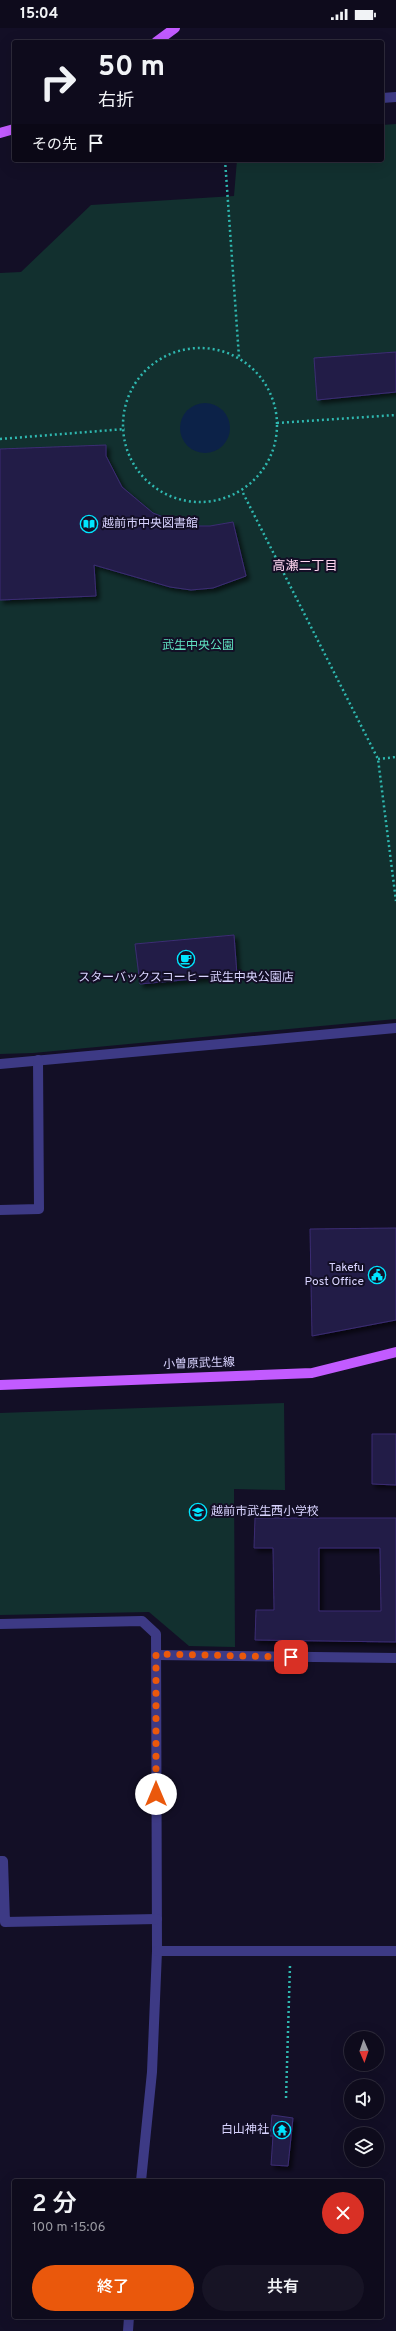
<!DOCTYPE html>
<html lang="ja">
<meta charset="utf-8">
<style>
body{margin:0;font-family:Overpass,"Noto Sans JP",sans-serif;background:#171425;color:#f1f3f6;height:100vh;display:flex;flex-direction:column;font-size:15px;white-space:nowrap}
*{box-sizing:border-box;margin:0}
p{font-size:13px;color:#9b9ba3}
.icon{flex:none;width:22px;height:22px;fill:none;stroke:currentColor;stroke-width:2;stroke-linecap:round;stroke-linejoin:round}
.map{position:relative;flex:1;overflow:hidden}
.drawer{position:absolute;left:12px;top:2151px;width:372px;height:140px;display:flex;flex-direction:column;background:#0e0b1c;border-radius:4px;box-shadow:0 4px 16px #0002,0 0 0 1px #2e2b3b}
.drawer>*{flex:none}
.top-card{position:absolute;left:12px;top:12px;width:372px;height:122px;border-radius:4px;box-shadow:0 4px 16px #0002,0 0 0 1px #2e2b3b;background:#0e0b1c;color:#f1f3f6;overflow:hidden}
.needle{width:26px;rotate:178deg}
.fabs{position:absolute;left:344px;top:2003px;display:grid;gap:8px}
.fabs a{display:grid;place-items:center;width:40px;height:40px;border-radius:50%;background:#0e0b1c;box-shadow:0 4px 16px #0002,0 0 0 1px #2e2b3b;font-size:20px}
.pin{position:absolute;display:grid;place-items:center;width:34px;height:34px;color:#fff;margin:-17px;border-radius:8px;box-shadow:0 2px 6px #0006}
.me{position:absolute;width:44px;margin:-22px;rotate:0deg;stroke-linejoin:round;filter:drop-shadow(0 0 3px #0008)}
.turn{display:flex;align-items:center;gap:14px;height:84px;padding:0 20px;font-size:18px}
.turn .icon{width:52px;height:52px;stroke-width:2.5}
.turn b{display:block;font-size:28px;line-height:34px}
.then{display:flex;align-items:center;height:38px;padding:0 20px;background:#0003;gap:8px;font-size:15px}
.round{display:grid;place-items:center;flex:none;width:42px;height:42px;border-radius:21px;background:#171425}
.summary{display:flex;align-items:center;justify-content:space-between;height:68px;padding:0 20px}
h1{font-size:24px;font-weight:600;line-height:30px}
.primary-button{display:flex;gap:8px;margin-top:auto;padding:8px 20px}
.primary-button a{flex:1;height:46px;border-radius:24px;background:#ea580c;color:#fff;font-size:16px;font-weight:600;line-height:46px;text-align:center}
.primary-button a+a{background:#171425;color:#f1f3f6}
.status{display:flex;justify-content:space-between;align-items:center;height:28px;padding:0 20px;background:#0e0b1c;direction:ltr}
.status svg{height:11px;fill:currentColor}
.map>svg:first-child{display:block}
</style>
<div class="status"><b>15:04</b><svg viewBox="0 0 49 12"><path d="M0 12V9h3v3zM5 12V6h3v6zM10 12V3h3v9zM15 12V0h3v12zM26 1h20v11H26zM47 4h2v5h-2z"/></svg></div>
<div class="map">
<svg width="396" height="2303" viewBox="0 0 396 2303">
<defs>
<filter id="shadow"><feDropShadow dx="3.5" dy="3.5" stdDeviation="2" flood-color="#0009"/></filter>
</defs>
<rect width="100%" height="100%" fill="#130f26"/>
<g fill="#12302f">
<path d="M396,96v895l-363,34 -33,1v-781l21,-1 70,-67 143,-9 3,-36h145v-35z"/>
<path d="M284,1375l1,87 -51,-1 1,158 -46,-1 -40,-34 -149,3v-202z"/>
</g>
<circle fill="#0c2248" cx="205" cy="400" r="25"/>
<g fill="#241b47" stroke="#3b2d73" fill-rule="evenodd" filter="url(#shadow)">
<path d="M396,324v40l-79,8 -3,-42z"/>
<path d="M106,417v11l16,31 31,26 33,13h24l23,-4 13,54 -33,12 -22,2 -21,-3 -76,-22 2,31 -96,4v-151z"/>
<path d="M234,907l3,40 -97,9 -5,-40z"/>
<path d="M396,1200v92l-84,16 -2,-107z"/>
<path d="M372,1406h24v51l-24,-1z"/>
<path d="M255,1490h141v124l-141,-2 1,-30h18l-1,-62h-19zM319,1520h61l1,63h-62z"/>
<path d="M272,2087l21,3 -5,48 -17,-1 2,-29h-3z"/>
</g>
<g fill="none" stroke-linecap="round" stroke-linejoin="round">
<g stroke="#2fb8b0" stroke-width="2.5" stroke-dasharray="2 3" stroke-linecap="butt">
<path d="M225,132l14,197"/>
<circle cx="200" cy="397" r="77"/>
<path d="M277,395l119,-8"/>
<path d="M0,411l125,-10"/>
<path d="M243,465l135,266 18,142"/>
<path d="M378,731l18,-2"/>
<path d="M286,2070l4,-133"/>
</g>
<g stroke="#3d3a85" stroke-width="10">
<path d="M382,70l14,-1"/>
<path d="M0,1036l396,-36"/>
<path d="M0,1182l39,-1 -1,-149"/>
<path d="M0,1596l142,-3 14,13 1,317 -5,121 -11,109"/>
<path d="M156,1627l240,3"/>
<path d="M0,1833h3l2,61 152,-3"/>
<path d="M157,1923h239"/>
<path d="M128,2303l1,-14"/>
</g>
<g stroke="#c25bff" stroke-width="10">
<path d="M156,14l19,-14"/>
<path d="M0,105l14,-4"/>
<path d="M0,1357l312,-12 84,-21"/>
</g>
</g>
<g fill="none" stroke-linecap="round" stroke-linejoin="round">
<path stroke="#ea580c" stroke-width="7" stroke-dasharray="0 12.6" d="M156,1766v-140l135,3"/>
</g>
<defs>
<symbol id="library-ring" viewBox="-11 -11 22 22"><circle r="9.5" fill="#130f26" stroke="#00e5ff" stroke-width="1.5"/><path d="M-6-4Q-3-5.5-.7-3.5V5Q-3 3-6 4ZM6-4Q3-5.5 .7-3.5V5Q3 3 6 4Z" fill="#00e5ff"/></symbol>
<symbol id="cafe-ring" viewBox="-11 -11 22 22"><circle r="9.5" fill="#130f26" stroke="#00e5ff" stroke-width="1.5"/><path d="M-5.5-4.5H6V0H3Q3 3.5 0 3.5H-2.5Q-5.5 3.5-5.5 0ZM3-3.2v2h1.7v-2ZM-6 4.5H4V6H-6Z" fill="#00e5ff"/></symbol>
<symbol id="civic-ring" viewBox="-11 -11 22 22"><circle r="9.5" fill="#130f26" stroke="#00e5ff" stroke-width="1.5"/><path d="M-.6-6.5H3V-4.5H.6V-3L4-1V1h2V6H-6V1h2V-1L-.6-3ZM-1.2 2.5V6h2.4V2.5Z" fill="#00e5ff"/></symbol>
<symbol id="school-ring" viewBox="-11 -11 22 22"><circle r="9.5" fill="#130f26" stroke="#00e5ff" stroke-width="1.5"/><path d="M0-5L7-2L0 1L-7-2ZM-4 1L0 2.5L4 1V4Q0 6-4 4Z" fill="#00e5ff"/></symbol>
<symbol id="temple-ring" viewBox="-11 -11 22 22"><circle r="9.5" fill="#130f26" stroke="#00e5ff" stroke-width="1.5"/><path d="M0-6L5-2H3V0L6.5 2.5H4V6H1.5V3h-3V6H-4V2.5H-6.5L-3 0V-2H-5Z" fill="#00e5ff"/></symbol>
</defs>
<g fill-rule="evenodd">
<use href="#library-ring" x="79" y="486" width="20" height="20"/>
<use href="#cafe-ring" x="176" y="921" width="20" height="20"/>
<use href="#civic-ring" x="367" y="1237" width="20" height="20"/>
<use href="#school-ring" x="188" y="1474" width="20" height="20"/>
<use href="#temple-ring" x="272" y="2092" width="20" height="20"/>
</g>
<g text-anchor="middle" dominant-baseline="central" stroke-width="4" stroke-linejoin="round" paint-order="stroke">
<g font-size="12" fill="#d9d4ff" stroke="#130f26" text-anchor="start">
<text x="102" y="496">越前市中央図書館</text>
<text x="186" y="950" text-anchor="middle">スターバックスコーヒー武生中央公園店</text>
<text x="364" y="1240" text-anchor="end">Takefu<tspan x="364" dy="14">Post Office</tspan></text>
<text x="211" y="1484">越前市武生西小学校</text>
<text x="269" y="2102" text-anchor="end">白山神社</text>
</g>
<g font-size="12" fill="#5fe0c0" stroke="#130f26">
<text x="198" y="618">武生中央公園</text>
</g>
<g font-size="12" fill="#d9d4ff" stroke="#130f26">
<text transform="translate(199 1336) rotate(-2)">小曽原武生線</text>
</g>
<g font-size="13" fill="#ffd6f0" stroke="#130f26">
<text x="305" y="539">高瀬二丁目</text>
</g>
</g>
</svg>
<div class="fabs">
<a><svg class="needle" viewBox="-14 -14 28 28"><path d="M0-13l5 13h-10z" fill="#e53935"/><path d="M0 13l5-13h-10z" fill="#9b9ba3"/></svg></a>
<a><svg class="icon" aria-label="sound" viewBox="0 0 24 24"><path d="M4 9h4l5-4v14l-5-4H4zM17 9q2 3 0 6"/></svg></a>
<a><svg class="icon" aria-label="layers" viewBox="0 0 24 24"><path d="M12 4l9 5-9 5-9-5zM3 14l9 5 9-5"/></svg></a>
</div>
<div class="pin" style="left:291px;top:1629px;background:#d93025"><svg class="icon" aria-label="arrive" viewBox="0 0 24 24"><path d="M6 21V4h12l-3 4 3 4H6"/></svg></div>
<svg class="me" style="left:156px;top:1766px" viewBox="-20 -20 40 40"><circle r="19" fill="#fff"/><path d="M0-13L10 11 0 6-10 11z" fill="#ea580c"/></svg>
<div class="top-card">
<div class="turn"><svg class="icon" aria-label="right" viewBox="0 0 24 24"><path d="M7 20v-9h11M14 6l5 5-5 5"/></svg><div><b>50 m</b>右折</div></div>
<div class="then">その先<svg class="icon" aria-label="arrive" viewBox="0 0 24 24"><path d="M6 21V4h12l-3 4 3 4H6"/></svg></div>
</div>
<section class="drawer">
<div class="summary"><div><h1>2 分</h1><p>100 m · 15:06</p></div><a class="round" style="background:#d93025;color:#fff"><svg class="icon" aria-label="close" viewBox="0 0 24 24"><path d="M6 6l12 12M18 6L6 18"/></svg></a></div>
<div class="primary-button"><a>終了</a><a>共有</a></div>
</section>
</div>
